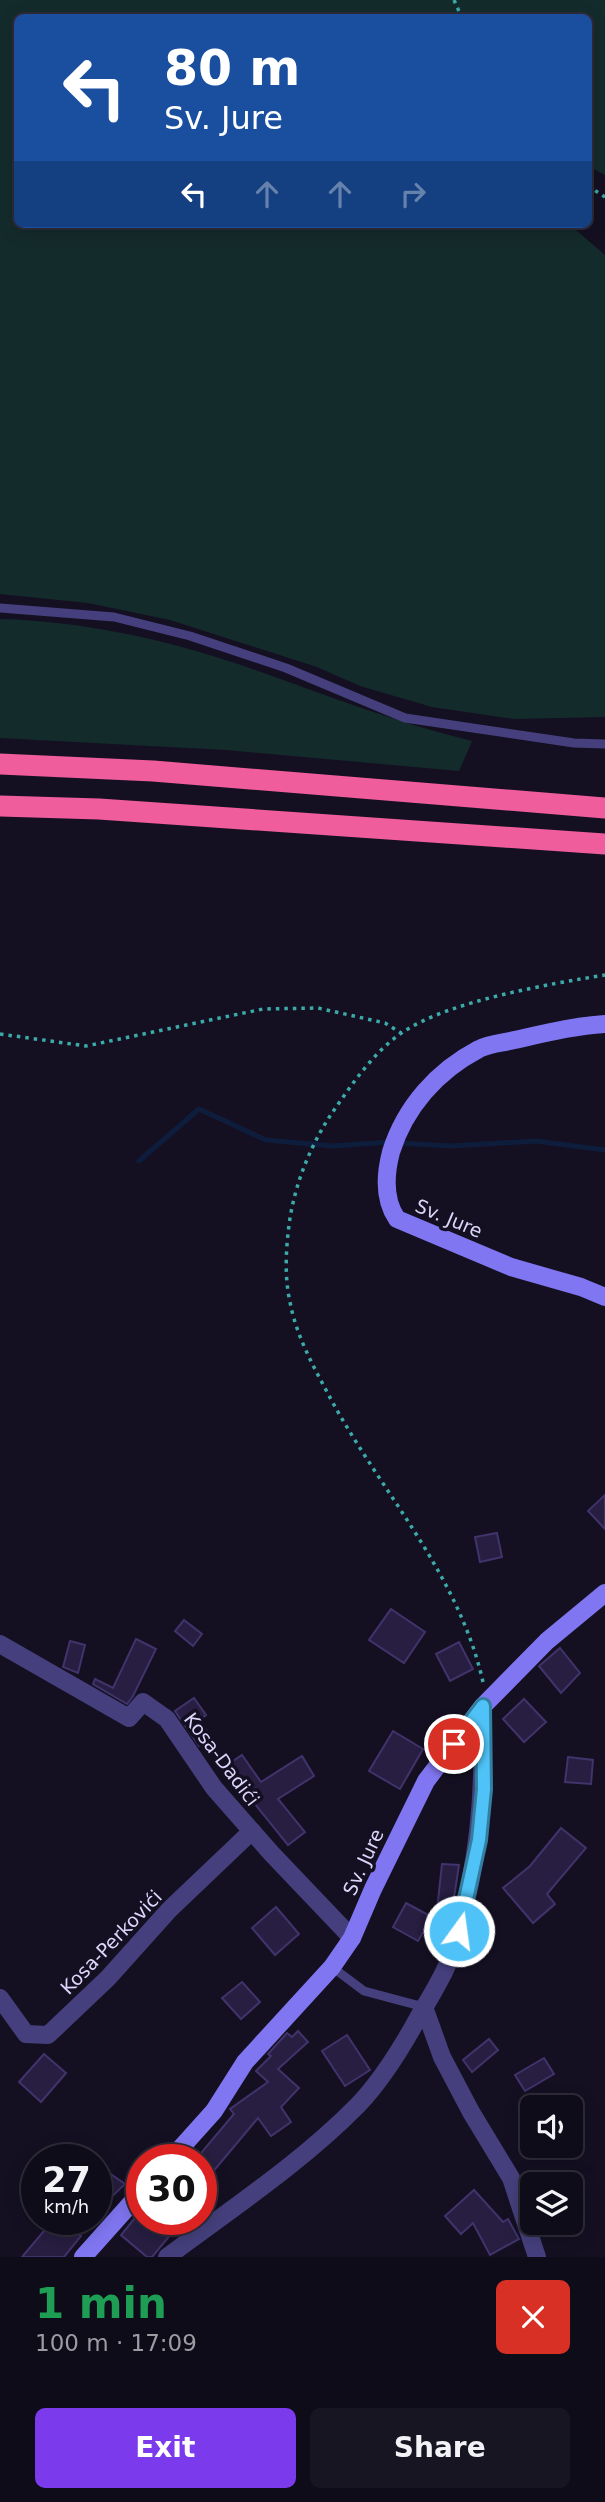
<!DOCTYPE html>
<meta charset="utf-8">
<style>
body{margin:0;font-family:"DejaVu Sans",sans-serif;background:#181523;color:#f1f3f6;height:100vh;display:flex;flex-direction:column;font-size:26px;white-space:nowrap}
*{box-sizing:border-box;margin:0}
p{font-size:23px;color:#9b9ba2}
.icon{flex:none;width:38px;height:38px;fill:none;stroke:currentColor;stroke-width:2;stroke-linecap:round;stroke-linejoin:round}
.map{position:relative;height:2257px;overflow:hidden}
.drawer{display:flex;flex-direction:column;background:#0f0c1a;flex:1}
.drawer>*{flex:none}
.hud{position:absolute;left:14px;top:14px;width:578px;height:214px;border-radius:10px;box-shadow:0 4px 18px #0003,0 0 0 2px #2f2c39;background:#1a4fa0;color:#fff;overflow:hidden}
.tools{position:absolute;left:520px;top:2095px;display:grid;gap:14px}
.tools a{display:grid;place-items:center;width:63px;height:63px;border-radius:10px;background:#0f0c1a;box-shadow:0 4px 18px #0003,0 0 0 2px #2f2c39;font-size:35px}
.speed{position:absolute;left:21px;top:2144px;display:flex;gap:14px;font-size:35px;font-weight:700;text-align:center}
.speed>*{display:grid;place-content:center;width:91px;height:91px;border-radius:50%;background:#0f0c1a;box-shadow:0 4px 18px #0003,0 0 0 2px #2f2c39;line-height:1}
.speed small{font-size:18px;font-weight:400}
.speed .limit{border:10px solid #d22;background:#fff;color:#111}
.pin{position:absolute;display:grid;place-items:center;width:60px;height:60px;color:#fff;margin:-30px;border:4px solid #fff;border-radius:50%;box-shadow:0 2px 7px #0007}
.me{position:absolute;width:77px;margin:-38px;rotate:14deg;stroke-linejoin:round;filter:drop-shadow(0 0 5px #0008)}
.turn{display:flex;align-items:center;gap:24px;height:147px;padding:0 35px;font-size:32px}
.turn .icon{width:91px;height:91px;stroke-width:2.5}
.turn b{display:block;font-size:49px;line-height:60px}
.lanes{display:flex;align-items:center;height:66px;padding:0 35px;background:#0003;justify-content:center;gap:35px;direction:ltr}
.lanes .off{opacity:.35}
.round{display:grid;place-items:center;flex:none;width:74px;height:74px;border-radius:10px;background:#181523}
.summary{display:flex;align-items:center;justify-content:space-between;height:119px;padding:0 35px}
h1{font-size:42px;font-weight:800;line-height:52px;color:#1e9e55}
.button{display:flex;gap:14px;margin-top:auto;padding:14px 35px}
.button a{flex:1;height:80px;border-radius:10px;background:#7c3aed;color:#fff;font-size:28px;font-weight:800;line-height:80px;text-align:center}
.button a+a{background:#181523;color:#f1f3f6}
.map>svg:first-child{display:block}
</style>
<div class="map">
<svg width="605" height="2257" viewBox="0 0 605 2257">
<rect width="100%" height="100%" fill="#141022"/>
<g fill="#142b2c">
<path d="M0,0h605v175l-17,-9v-148h-570v206h551l36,31v462l-91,2 -82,-12 -72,-21 -43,-19 -147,-47 -82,-17 -88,-9z"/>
<path d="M0,619c79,2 159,19 235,44 79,27 156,59 237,78l-13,30 -233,-21 -226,-12z"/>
</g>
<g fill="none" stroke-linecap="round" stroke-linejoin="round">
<g stroke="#0f1d3d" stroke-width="5">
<path d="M399,1143l52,3 85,-5 69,9"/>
<path d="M139,1161l60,-52 67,31 67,6 57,-4"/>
</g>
</g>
<g fill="#271e41" stroke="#41336b" stroke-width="2">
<path d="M605,1495v34l-17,-18z"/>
<path d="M497,1533l5,24 -22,5 -5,-25z"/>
<path d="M391,1609l34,23 -21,31 -35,-23z"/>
<path d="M184,1620l18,14 -9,12 -18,-15z"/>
<path d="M136,1639l20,10 -23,47 -6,8 -34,-20 2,-5 18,9z"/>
<path d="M70,1641l15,4 -7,28 -15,-6z"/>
<path d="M459,1642l14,27 -23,12 -14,-27z"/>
<path d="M560,1648l20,25 -19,20 -22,-27z"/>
<path d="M194,1698l12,17 -7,5 13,18 -13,8 -24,-35z"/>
<path d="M524,1699l22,23 -22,20 -21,-23z"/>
<path d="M393,1731l30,18 -23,40 -31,-18z"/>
<path d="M242,1755l19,27 41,-26 12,20 -36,23 27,33 -17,13 -34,-42 -4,3 -27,-38z"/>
<path d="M568,1757l25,3 -2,24 -26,-2z"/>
<path d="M561,1828l25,20 -39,46 8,10 -22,19 -30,-35 27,-22z"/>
<path d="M442,1864l17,1 -7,46 -15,-1z"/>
<path d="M406,1903l26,14 -14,24 -25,-14z"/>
<path d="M276,1907l23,27 -24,21 -23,-27z"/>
<path d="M242,1982l18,20 -19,17 -19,-21z"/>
<path d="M298,2031l10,11 -30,27 21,19 -18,19 10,15 -20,14 -13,-18 -57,68v-33l33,-39 -4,-5 38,-27 -12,-11 15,-15 -3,-2 19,-21 5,4z"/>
<path d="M347,2035l23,35 -25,16 -23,-35z"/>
<path d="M489,2039l9,11 -26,22 -9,-12z"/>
<path d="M44,2054l22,19 -25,29 -22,-20z"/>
<path d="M544,2058l10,16 -29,17 -10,-16z"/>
<path d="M96,2164l29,20 -29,28z"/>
<path d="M474,2190l29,32 5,-3 11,20 -29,16 -17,-32 -12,11 -16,-18z"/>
<path d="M54,2219h6l21,17 -17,21h-42z"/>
<path d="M134,2219h21l17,14 -20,24h-5l-26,-22z"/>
</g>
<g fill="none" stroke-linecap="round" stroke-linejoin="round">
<g stroke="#3baaa9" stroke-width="3.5" stroke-dasharray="3.5 5" stroke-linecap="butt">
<path d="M454,0l8,18"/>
<path d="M588,186l17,11"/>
<path d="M0,1034l86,12 177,-37 55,-1 67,15 16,10"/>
<path d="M483,1682c-25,-111 -106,-194 -157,-292 -15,-28 -30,-56 -36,-88 -6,-27 -4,-56 0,-84 6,-36 20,-71 40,-102 20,-29 43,-64 73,-84 46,-31 146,-48 202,-57"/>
</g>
<g stroke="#45407d" stroke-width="9">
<path d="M0,608l114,9 76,19 96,32 119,50 169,25 31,1"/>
<path d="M332,1967l32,24 60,16"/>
</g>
<g stroke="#45407d" stroke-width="18">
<path d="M0,1644l129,74 14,-16 24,17 47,69 58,66 80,84"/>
<path d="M0,1998l26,36 22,1 60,-57 61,-68 83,-79"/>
<path d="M424,2007l18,50 29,55 40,66 26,79"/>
<path d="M167,2257c64,-48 134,-94 191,-152 24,-25 43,-56 60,-87 9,-15 18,-30 26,-46 10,-21 16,-44 21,-66 17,-71 18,-127 18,-200"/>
</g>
<g stroke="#8076f1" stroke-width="18">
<path d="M605,1024c-33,2 -63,10 -95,17 -10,2 -22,3 -31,8 -42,22 -74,58 -88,103 -6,23 -7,48 6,67l114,48 70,20 24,10"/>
<path d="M170,2160l44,-49 31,-49 87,-95 20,-29 21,-49 53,-108 57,-75 64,-65 58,-48"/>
<path d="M83,2257l59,-66"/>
</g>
<g stroke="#ef5d9c" stroke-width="21">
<path d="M0,764l153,7 452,37"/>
<path d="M0,806l99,3 506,35"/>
</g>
</g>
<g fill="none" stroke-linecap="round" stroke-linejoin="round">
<defs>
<path id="route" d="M454,1744l29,-38 1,83 -5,51 -20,91"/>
</defs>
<use href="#route" stroke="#337fa1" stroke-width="18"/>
<use href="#route" stroke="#4fc3f7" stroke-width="12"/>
</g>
<g text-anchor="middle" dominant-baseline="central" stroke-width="7" stroke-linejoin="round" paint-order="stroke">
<g font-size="19" fill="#dcd6fb" stroke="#141022">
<text transform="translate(449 1218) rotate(23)">Sv. Jure</text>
<text transform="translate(222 1759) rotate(53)">Kosa-Dadići</text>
<text transform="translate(363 1862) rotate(-65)">Sv. Jure</text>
<text transform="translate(111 1942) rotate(-46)">Kosa-Perkovići</text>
</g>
</g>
</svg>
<div class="tools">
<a><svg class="icon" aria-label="sound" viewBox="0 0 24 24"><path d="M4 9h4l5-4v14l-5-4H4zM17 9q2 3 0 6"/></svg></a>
<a><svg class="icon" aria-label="layers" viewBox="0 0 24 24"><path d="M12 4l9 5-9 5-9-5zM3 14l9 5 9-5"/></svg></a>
</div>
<div class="speed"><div>27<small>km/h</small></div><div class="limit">30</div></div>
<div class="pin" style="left:454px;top:1744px;background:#d93025"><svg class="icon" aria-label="arrive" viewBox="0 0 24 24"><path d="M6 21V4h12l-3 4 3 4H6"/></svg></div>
<svg class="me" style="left:459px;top:1931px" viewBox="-20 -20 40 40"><circle r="17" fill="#4fc3f7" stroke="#fff" stroke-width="3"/><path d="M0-11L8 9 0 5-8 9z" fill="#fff"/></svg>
<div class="hud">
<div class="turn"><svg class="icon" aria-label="left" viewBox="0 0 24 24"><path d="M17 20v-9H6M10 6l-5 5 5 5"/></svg><div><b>80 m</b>Sv. Jure</div></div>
<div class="lanes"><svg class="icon" aria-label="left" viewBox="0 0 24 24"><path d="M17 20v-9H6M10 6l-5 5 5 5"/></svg><svg class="icon off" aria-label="ahead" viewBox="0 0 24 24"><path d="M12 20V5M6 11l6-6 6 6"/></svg><svg class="icon off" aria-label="ahead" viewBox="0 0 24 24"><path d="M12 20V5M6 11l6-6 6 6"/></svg><svg class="icon off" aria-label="right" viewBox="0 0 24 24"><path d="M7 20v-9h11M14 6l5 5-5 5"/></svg></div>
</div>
</div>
<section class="drawer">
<div class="summary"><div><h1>1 min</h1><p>100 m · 17:09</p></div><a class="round" style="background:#d93025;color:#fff"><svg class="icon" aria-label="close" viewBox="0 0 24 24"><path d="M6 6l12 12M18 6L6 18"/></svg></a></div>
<div class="button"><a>Exit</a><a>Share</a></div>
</section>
